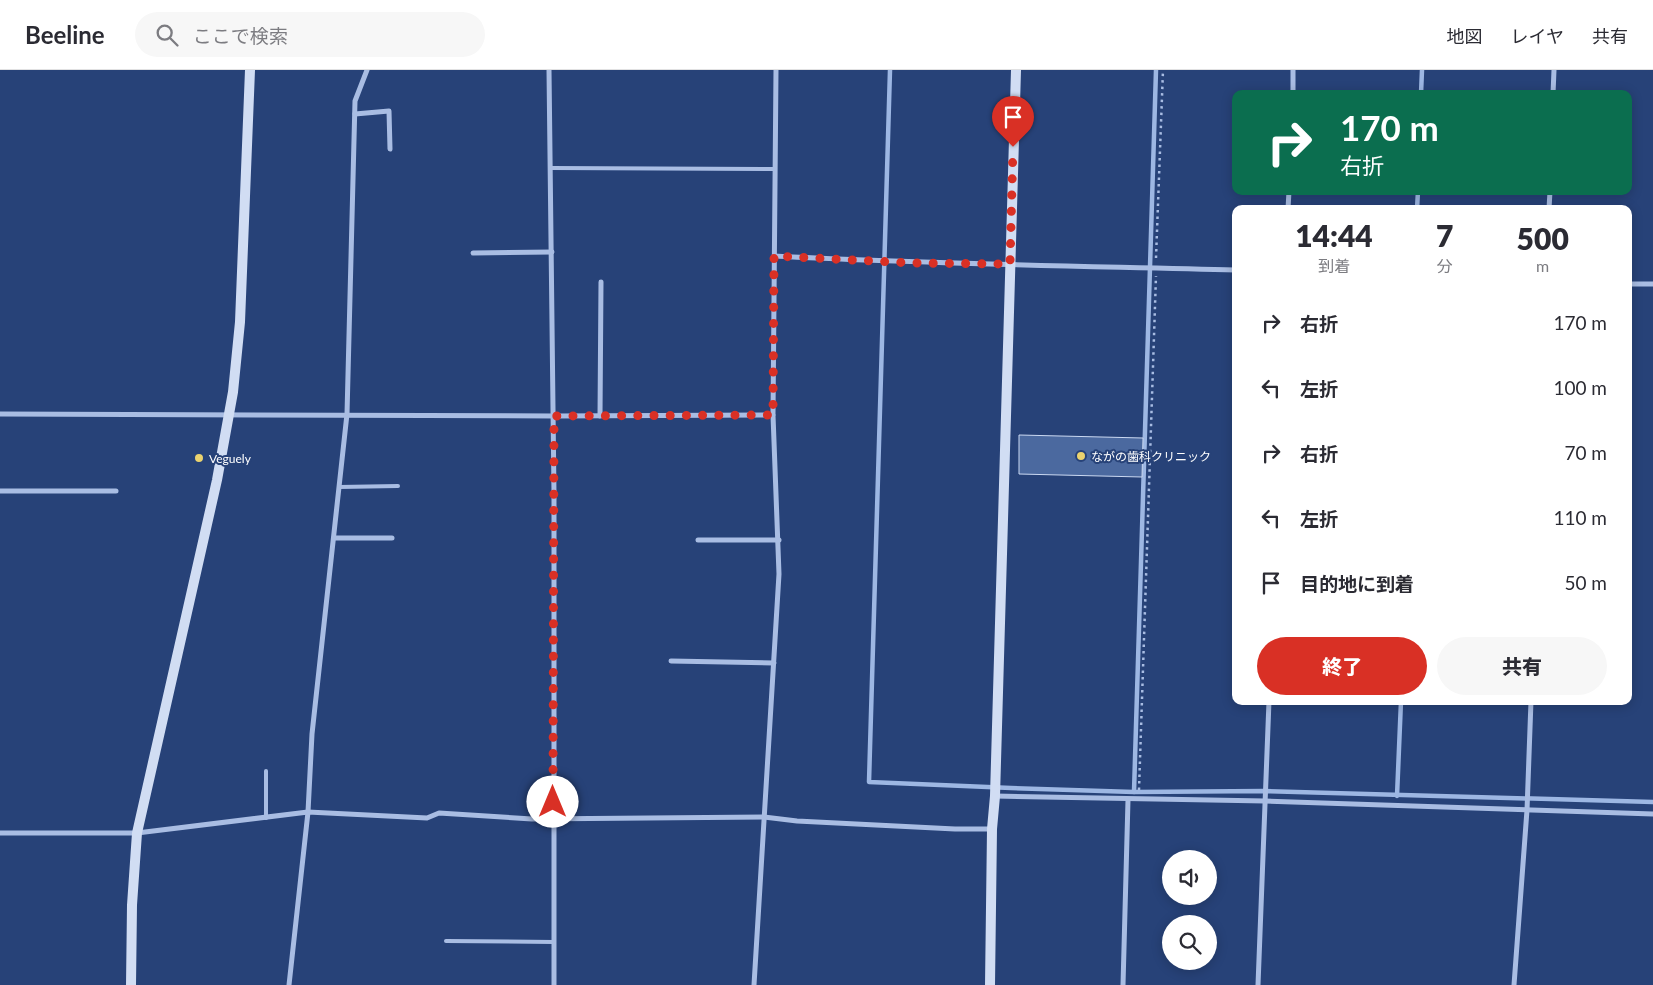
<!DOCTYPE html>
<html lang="ja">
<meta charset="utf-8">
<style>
body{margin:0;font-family:Lato,"Noto Sans JP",sans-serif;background:#f7f7f7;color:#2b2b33;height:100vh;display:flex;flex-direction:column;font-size:19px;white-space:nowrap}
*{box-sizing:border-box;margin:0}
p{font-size:16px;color:#7c7c81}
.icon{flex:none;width:28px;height:28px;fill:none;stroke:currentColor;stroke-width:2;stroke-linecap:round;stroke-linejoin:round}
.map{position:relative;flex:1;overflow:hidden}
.drawer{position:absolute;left:1232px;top:135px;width:400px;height:500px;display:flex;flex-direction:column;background:#fff;border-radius:10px;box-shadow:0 2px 12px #0003}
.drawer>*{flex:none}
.guide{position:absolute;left:1232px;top:20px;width:400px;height:105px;border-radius:10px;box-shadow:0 2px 12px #0003;background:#0b6e4f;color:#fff;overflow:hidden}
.tools{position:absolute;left:1162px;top:780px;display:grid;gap:10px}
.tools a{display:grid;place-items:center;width:55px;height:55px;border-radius:50%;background:#fff;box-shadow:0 2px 12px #0003;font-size:25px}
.pin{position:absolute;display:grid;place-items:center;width:42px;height:42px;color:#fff;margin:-51px -21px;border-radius:50% 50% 50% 0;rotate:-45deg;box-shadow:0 0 5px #0007}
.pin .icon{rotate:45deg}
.me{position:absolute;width:55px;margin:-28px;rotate:0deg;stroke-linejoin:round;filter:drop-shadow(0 0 4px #0008)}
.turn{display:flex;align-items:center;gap:18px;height:105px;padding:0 25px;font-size:22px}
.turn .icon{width:65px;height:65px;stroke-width:2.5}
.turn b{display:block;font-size:35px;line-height:42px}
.eta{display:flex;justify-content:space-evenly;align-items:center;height:85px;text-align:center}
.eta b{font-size:30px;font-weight:800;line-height:35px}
.primary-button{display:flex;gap:10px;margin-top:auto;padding:10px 25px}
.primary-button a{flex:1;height:58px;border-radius:30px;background:#d93025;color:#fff;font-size:20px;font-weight:800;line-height:58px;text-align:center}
.primary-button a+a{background:#f7f7f7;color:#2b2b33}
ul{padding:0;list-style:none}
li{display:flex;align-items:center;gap:15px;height:65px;padding:0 25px}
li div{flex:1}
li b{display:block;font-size:19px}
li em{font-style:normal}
header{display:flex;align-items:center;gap:30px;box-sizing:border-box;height:70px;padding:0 25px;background:#fff;border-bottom:1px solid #e1e1e2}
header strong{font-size:24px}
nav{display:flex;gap:28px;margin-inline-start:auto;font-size:18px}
.search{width:350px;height:45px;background:#f7f7f7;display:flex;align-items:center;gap:12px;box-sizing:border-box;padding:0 18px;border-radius:28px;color:#7c7c81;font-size:19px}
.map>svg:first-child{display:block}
</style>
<header>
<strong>Beeline</strong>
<div class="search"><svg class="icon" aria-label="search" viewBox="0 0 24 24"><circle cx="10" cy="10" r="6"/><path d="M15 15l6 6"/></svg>ここで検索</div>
<nav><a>地図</a><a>レイヤ</a><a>共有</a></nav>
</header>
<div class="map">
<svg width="1653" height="915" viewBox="0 0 1653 915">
<rect width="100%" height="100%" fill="#274278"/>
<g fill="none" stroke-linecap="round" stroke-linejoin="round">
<g stroke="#9db7e3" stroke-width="4.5">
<path d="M890,0l-21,712 142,6 123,4 131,-1 388,11"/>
<path d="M1421,24l1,-24"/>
<path d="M1417,139l1,-18"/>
<path d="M1134,722l22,-722"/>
<path d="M1397,726l4,-95"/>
</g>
</g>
<path fill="#4b699f" stroke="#cbd9f2" d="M1019,365l124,3 -1,39 -123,-3z"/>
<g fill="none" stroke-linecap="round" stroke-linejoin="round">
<g stroke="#a9bde3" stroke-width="2.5" stroke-dasharray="2.5 4" stroke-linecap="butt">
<path d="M1156,188l7,-188"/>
<path d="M1139,720l17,-514"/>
</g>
<g stroke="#a9bde3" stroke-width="4">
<path d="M551,98l224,1"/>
<path d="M339,417l59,-1"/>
<path d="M266,701v47"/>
<path d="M446,871l108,1"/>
</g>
<g stroke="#a9bde3" stroke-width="5">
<path d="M549,0l5,423v492"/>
<path d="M1293,24v-24"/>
<path d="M1553,24l1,-24"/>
<path d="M355,44l34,-3 1,38"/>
<path d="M1288,139l1,-18"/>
<path d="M1549,139l1,-18"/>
<path d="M473,183l79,-1"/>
<path d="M774,186c154,8 308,10 462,14"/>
<path d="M1629,214h24"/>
<path d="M0,344l554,2 219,-1"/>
<path d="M600,346l1,-134"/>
<path d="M0,421h116"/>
<path d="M334,468h58"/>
<path d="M698,470h81"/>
<path d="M671,591l103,2"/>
<path d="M995,726l270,5 388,13"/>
<path d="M0,763h137l171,-21 119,6 12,-5 93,6 232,-2 33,4 158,8h37"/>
<path d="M289,915l19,-173 4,-78 35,-320 8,-313 12,-31"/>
<path d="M754,915l25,-411 -6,-159 3,-345"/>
<path d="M1123,915l5,-185"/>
<path d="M1258,915l11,-284"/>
<path d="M1514,915l13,-175 4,-109"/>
</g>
<g stroke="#d1ddf3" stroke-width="10">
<path d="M131,915l1,-80 5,-72 80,-353 16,-88 7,-70 10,-252"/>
<path d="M990,915l2,-156 3,-33 21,-726"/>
</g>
</g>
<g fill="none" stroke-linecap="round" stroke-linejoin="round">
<path stroke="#d93025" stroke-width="9" stroke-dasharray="0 16.2" d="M553,732l1,-386 219,-1 1,-159 138,7 98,1 3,-117"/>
</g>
<g fill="#ebd36f" stroke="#274278" stroke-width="2">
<circle cx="1081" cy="386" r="5"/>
<circle cx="199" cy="388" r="5"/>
</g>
<g text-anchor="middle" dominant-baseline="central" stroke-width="4" stroke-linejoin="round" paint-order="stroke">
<g font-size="12" fill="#fff" stroke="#274278" text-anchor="start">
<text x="1091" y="386">ながの歯科クリニック</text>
<text x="209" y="388">Veguely</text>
</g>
</g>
</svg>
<div class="tools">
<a><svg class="icon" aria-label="sound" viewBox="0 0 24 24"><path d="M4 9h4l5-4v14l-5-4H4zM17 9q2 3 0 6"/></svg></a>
<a><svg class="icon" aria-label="search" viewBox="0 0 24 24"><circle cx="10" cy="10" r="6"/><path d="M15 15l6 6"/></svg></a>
</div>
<div class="pin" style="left:1013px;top:77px;background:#d93025"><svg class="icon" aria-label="arrive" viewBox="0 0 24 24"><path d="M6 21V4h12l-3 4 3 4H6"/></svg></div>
<svg class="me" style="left:553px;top:732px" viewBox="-20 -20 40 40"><circle r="19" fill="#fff"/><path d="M0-13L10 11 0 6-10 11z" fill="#d93025"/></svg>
<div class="guide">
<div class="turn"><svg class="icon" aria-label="right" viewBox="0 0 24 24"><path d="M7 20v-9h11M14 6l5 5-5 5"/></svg><div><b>170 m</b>右折</div></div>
</div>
<section class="drawer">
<div class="eta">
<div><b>14:44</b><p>到着</p></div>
<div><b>7</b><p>分</p></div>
<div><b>500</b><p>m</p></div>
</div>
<ul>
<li><svg class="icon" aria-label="right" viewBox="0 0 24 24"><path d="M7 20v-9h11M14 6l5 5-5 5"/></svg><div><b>右折</b></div><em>170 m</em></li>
<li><svg class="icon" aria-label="left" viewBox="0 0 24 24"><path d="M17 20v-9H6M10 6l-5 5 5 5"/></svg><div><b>左折</b></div><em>100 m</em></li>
<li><svg class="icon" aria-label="right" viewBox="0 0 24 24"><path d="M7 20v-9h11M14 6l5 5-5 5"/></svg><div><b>右折</b></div><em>70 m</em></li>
<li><svg class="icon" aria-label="left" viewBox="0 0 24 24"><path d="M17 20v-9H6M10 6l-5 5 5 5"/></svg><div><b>左折</b></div><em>110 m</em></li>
<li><svg class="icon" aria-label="arrive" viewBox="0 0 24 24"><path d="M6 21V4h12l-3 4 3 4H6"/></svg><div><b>目的地に到着</b></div><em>50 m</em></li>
</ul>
<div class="primary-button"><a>終了</a><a>共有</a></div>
</section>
</div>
